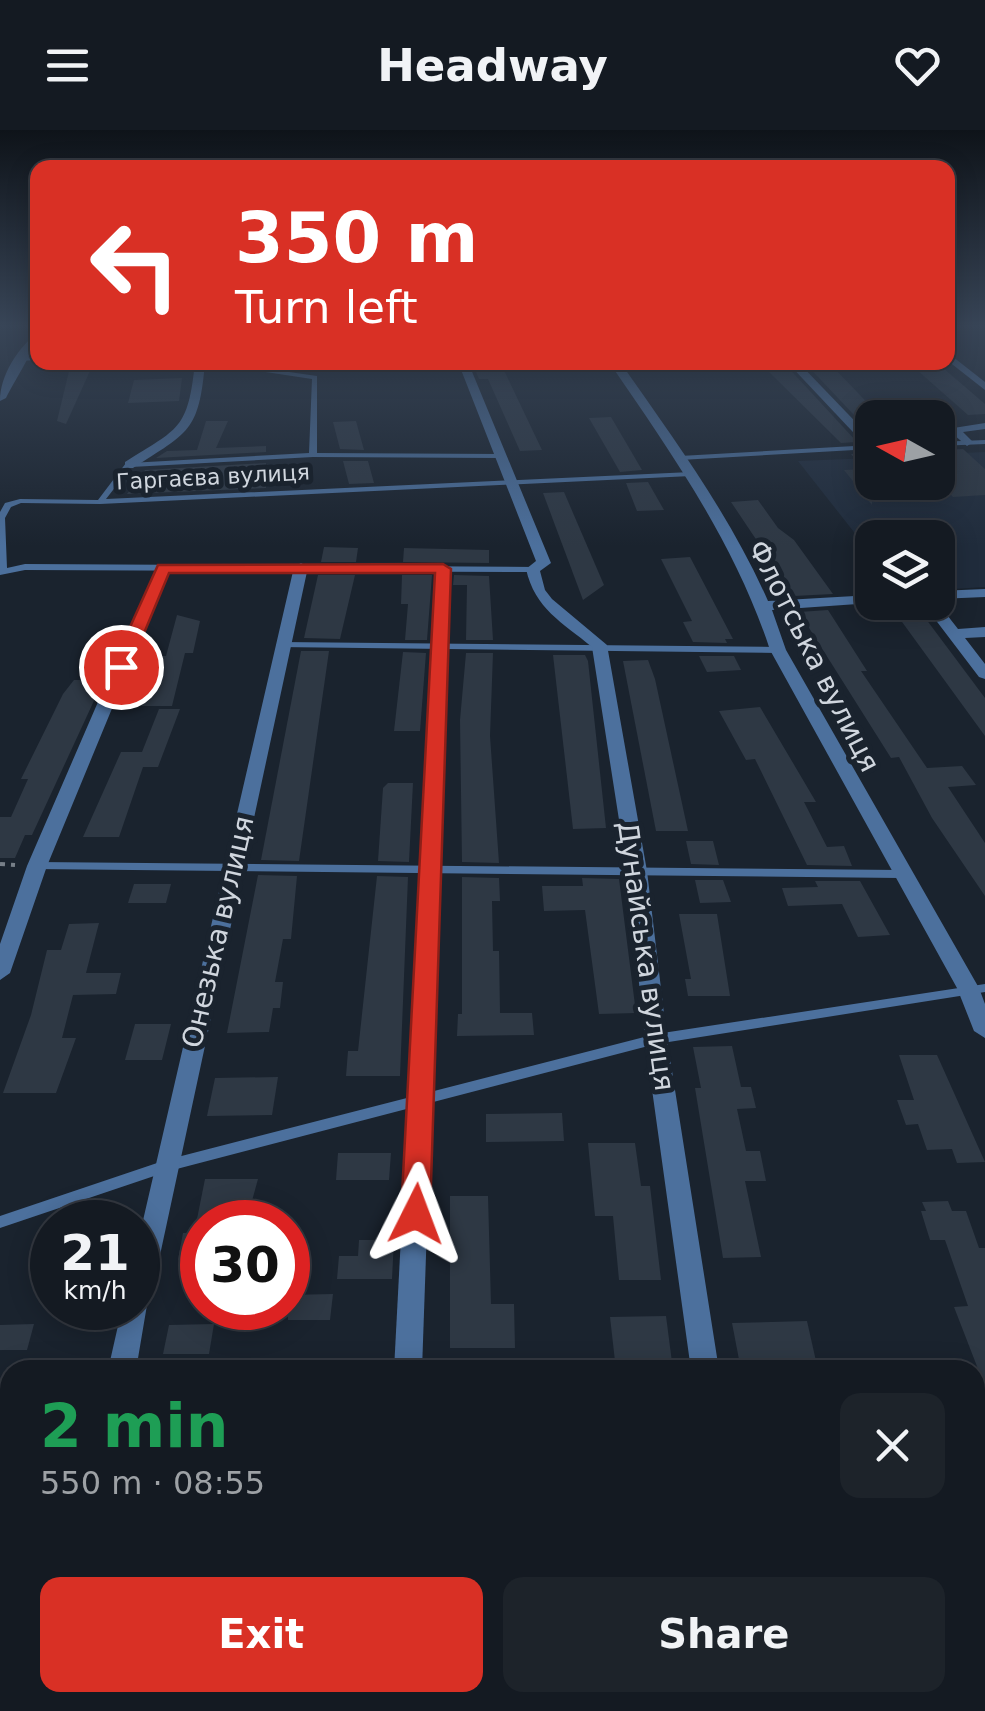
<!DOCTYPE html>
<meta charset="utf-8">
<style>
body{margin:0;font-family:"DejaVu Sans",sans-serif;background:#1d232a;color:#f1f3f6;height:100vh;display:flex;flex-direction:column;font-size:38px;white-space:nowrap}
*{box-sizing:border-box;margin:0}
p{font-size:32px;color:#9da1a5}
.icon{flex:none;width:55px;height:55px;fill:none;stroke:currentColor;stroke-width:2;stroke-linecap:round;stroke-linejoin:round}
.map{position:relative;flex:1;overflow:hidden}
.details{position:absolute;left:0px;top:1230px;width:985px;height:352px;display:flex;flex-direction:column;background:#141a22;border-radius:30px 30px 0 0;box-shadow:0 5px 25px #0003,0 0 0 2px #333840}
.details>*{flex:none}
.banner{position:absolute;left:30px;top:30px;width:925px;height:210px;border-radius:20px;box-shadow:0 5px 25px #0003,0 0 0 2px #333840;background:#d93025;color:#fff;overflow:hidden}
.needle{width:65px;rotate:278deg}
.controls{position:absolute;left:855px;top:270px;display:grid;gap:20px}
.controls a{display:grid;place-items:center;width:100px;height:100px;border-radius:20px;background:#141a22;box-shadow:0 5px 25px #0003,0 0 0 2px #333840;font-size:50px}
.speed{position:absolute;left:30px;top:1070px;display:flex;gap:20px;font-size:50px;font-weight:700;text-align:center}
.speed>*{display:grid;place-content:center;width:130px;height:130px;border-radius:50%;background:#141a22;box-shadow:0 5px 25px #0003,0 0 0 2px #333840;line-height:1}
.speed small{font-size:25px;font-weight:400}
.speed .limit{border:15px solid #d22;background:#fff;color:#111}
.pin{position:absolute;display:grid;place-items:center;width:85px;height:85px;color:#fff;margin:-42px;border:5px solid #fff;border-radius:50%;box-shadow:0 2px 10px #0007}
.me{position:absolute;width:110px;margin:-55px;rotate:3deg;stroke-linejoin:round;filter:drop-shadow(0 0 8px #0008)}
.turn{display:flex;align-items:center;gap:35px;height:210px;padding:0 40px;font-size:45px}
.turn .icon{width:130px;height:130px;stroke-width:2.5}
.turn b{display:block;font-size:70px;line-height:85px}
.round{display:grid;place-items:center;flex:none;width:105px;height:105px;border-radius:20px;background:#1d232a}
.summary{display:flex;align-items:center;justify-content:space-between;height:170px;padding:0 40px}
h1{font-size:60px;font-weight:800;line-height:75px;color:#1e9e55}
.cta{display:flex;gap:20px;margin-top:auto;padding:20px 40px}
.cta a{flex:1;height:115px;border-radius:20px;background:#d93025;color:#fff;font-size:40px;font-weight:800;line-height:115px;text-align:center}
.cta a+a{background:#1d232a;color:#f1f3f6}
header{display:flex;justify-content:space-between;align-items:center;height:130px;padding:0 40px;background:#141a22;font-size:45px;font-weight:800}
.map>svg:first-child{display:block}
</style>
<header><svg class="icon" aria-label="menu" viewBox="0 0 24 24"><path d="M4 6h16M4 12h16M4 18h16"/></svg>Headway<svg class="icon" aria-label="heart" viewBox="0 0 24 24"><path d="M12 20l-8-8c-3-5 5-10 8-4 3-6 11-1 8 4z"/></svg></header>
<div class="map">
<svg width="985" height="1581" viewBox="0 0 985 1581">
<rect width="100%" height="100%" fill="#1a232e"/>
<path fill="#202c3c" d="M985,322v135l-47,3v-52h-66v17l-74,-94 74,-3v24h66v-28z"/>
<g fill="#2e3844">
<path d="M94,232l-28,62 -9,-3 14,-58z"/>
<path d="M472,232h28l42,88 -22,1 -32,-72h-9z"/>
<path d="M759,232h24l74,80 -16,1z"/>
<path d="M804,232h24l30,31 14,15v26z"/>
<path d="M908,232h28l49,42v10l-17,1z"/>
<path d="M182,248l-3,23 -51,2 6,-23z"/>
<path d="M611,287l31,53 -22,2 -31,-54z"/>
<path d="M206,291h22l-12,27 50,-2v6l-110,6 11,-7 30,-1z"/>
<path d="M356,291l8,29 -24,-1 -7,-27z"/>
<path d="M963,319l22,20v26l-32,2 -15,-16v-31z"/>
<path d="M872,323v52l-28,-35 20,-1 -13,-15z"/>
<path d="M343,331h25l6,22 -25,1z"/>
<path d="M266,333v25l-139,6 18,-24z"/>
<path d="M648,352l16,28 -27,1 -11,-28z"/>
<path d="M564,362l40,93 -21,15 -40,-107z"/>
<path d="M758,370l20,28 16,12 39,54 -39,2 -63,-94z"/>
<path d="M324,417l34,1 -2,14h-35z"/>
<path d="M404,418l85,2v13l-86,-1z"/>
<path d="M690,427l43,82h-8l2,4 -34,-1 -10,-20 9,-1 -31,-62z"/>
<path d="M318,445h37l-15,64 -36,-1z"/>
<path d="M402,445h30l-5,65h-22l3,-36h-7z"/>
<path d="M454,445l35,1 4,64h-27l1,-55h-14z"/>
<path d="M914,473l71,95v38l-96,-132z"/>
<path d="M828,480l39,61h-6l66,97 35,-2 14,19 -28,2 37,56v53l-53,-78 -33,-61 -8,1 -92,-146z"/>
<path d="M177,485l23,6 -7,32h-8l-13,53h-55l17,-40h22l2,-10h8z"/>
<path d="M301,521h28l-30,210 -38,-1z"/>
<path d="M403,522l23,1 -6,78h-26z"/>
<path d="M466,523h27l-3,83 9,127 -37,-1 -2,-142z"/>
<path d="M553,525h32l3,6 18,167 -33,1z"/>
<path d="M699,526h35l7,14 -34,2z"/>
<path d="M648,530l7,19 33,152h-32l-33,-170z"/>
<path d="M99,536h11l-78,169h-7l-10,23h-15v-41h11l17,-38h-7l42,-85 11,-14h17z"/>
<path d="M760,577l56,95h-12l23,45 17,-1 8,20 -45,-1 -52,-106 -9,1 -27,-49z"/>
<path d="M159,579h21l-22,58h-15l-24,70h-36l38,-85h21z"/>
<path d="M388,653h25l-4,79 -31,-1 5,-73z"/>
<path d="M686,711h27l6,24 -28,-1z"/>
<path d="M258,745l39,1 -6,63h-8l-8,43h8l-3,26h-7l-4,24 -42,1z"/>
<path d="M377,746l31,1 -8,199h-54l2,-25h10z"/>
<path d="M462,747l37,1 1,23h-8l1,50h6l1,62h32l2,22 -77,1 1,-22h4z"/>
<path d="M582,748l37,1 17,134 -37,1 -14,-104 -41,1 -2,-25h41z"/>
<path d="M695,750h28l8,22 -31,1z"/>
<path d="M815,751h45l30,54 -32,2 -16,-33 -54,2 -6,-18 36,-1z"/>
<path d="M134,754h37l-5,19h-38z"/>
<path d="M679,784h38l13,82h-42l-3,-17h6z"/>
<path d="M99,793l-13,50h35l-5,21 -43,1 -11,43h14l-20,55h-53l28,-78 16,-65h14l8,-26z"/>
<path d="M135,894h36l-9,36h-37z"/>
<path d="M732,916l9,41h10l5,21 -19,1 9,42h14l6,30h-21l16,76 -38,1 -28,-170h6l-8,-41z"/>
<path d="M899,925h38l48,107 -28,1 -5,-14 -25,1 -9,-26 -12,1 -9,-25h17z"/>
<path d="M278,947l-6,38 -65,1 8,-38z"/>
<path d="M562,983l2,28 -78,1v-28z"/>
<path d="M588,1013h47l6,43h9l11,94h-42l-6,-64h-18z"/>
<path d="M338,1023h53l-2,27h-53z"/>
<path d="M205,1049h53l-11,40h-50z"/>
<path d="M450,1066h38l3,108h23l1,44h-65z"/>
<path d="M948,1071l4,10h14l13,37h6v139l-31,-80 14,-1 -23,-66h-15l-9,-29h5l-4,-9z"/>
<path d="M183,1103h19v27h-24z"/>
<path d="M359,1110h35l-2,39h-55l2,-23h19z"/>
<path d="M333,1164l-3,26h-42v-25z"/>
<path d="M666,1186l7,54h-57l-6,-53z"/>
<path d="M807,1191l11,49h-77l-9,-47z"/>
<path d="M34,1194l-7,26h-27v-25z"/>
<path d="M214,1194l-5,30h-46l6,-29z"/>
</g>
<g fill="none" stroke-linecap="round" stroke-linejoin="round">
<path stroke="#777f88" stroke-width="4" stroke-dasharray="5 6" stroke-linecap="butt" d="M0,734l15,1"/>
<g fill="#4c709d" fill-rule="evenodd">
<path d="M38,226v4l-19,1 -3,-2z"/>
<path d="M199,232h21l97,14v77l184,1 4,2 -4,2 -188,-1 -182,10 -25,32 585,-27 4,2 -4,2 -591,28 -79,-1 -10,4 -6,11 2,50 18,-4 511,3 1,2 -4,3 -508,-2 -25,5v-63l5,-9 15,-4 78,1 28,-37h3l180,-10 3,-74z"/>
<path d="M985,310v4l-47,2v-4z"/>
<path d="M872,315v4l-192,11 -4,-2 4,-2z"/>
<path d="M281,512l497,5 5,3 -5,3 -500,-6 -2,-2z"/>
<path d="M37,732l863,8 6,4 -6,4 -867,-9 -2,-3 2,-3z"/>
<path d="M985,854v8l-329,52 -487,127 -169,57v-12l166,-56 490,-126z"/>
</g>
<g fill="#4c709d" fill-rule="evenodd">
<path d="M38,202c0,13 -25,51 -32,66l-6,3c0,-26 18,-53 38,-69z"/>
<path d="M948,223l37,29v8l-37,-29z"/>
<path d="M195,232h10c-6,70 -16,70 -72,106h-8v-6c54,-34 63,-32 70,-100z"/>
<path d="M458,232h10l83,201 -11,8 5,19 7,9 55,46 40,226 20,168 52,331h-28l-46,-331 -18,-168 -35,-224c-30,-25 -57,-38 -66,-78l10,-8z"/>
<path d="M609,232h11c54,77 110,153 148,239l104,-6v7h3l-3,1 -100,7 14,40 193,338 6,16v34l-11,-7 -17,-43 -187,-338c-35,-107 -98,-196 -161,-288z"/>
<path d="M787,232h11l74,77v9h-4z"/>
<path d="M985,293v6l-22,3 10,10 -6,4 -20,-17z"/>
<path d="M301,433l7,4 -157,730 -4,8 -11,65h-28l14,-62h16v-66l156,-675z"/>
<path d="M163,434l7,4 -123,298 -37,107 -10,7v-36l27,-78 129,-298z"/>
<path d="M443,435l7,4 -28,801h-28l42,-801z"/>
<path d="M985,459v8l-47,2v-8z"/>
<path d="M922,472h15l21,27 27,-2v10l-20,1 20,26v15l-6,-2z"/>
<path d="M33,1572h34l-1,9h-34z"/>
<path d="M375,1572h34l-1,9h-34z"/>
<path d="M738,1572h34l1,9h-34z"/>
</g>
</g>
<linearGradient id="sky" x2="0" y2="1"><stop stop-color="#0e1319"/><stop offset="0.47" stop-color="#384557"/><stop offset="1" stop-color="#384557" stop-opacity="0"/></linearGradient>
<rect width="985" height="416" fill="url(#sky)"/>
<path fill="#d93025" stroke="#8d1f18" stroke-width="2.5" d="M443,434l8,5 -21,645 -4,8h-21l-4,-8 34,-641h-266l-39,94 -9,6 -9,-6 46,-102z"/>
<g text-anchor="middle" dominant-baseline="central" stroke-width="10" stroke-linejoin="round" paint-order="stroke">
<g font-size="22" fill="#d0d6de" stroke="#1a232e">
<text transform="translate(213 347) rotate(-3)">Гаргаєва вулиця</text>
</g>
<g font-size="28" fill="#d0d6de" stroke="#1a232e">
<text transform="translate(814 526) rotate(63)">Флотська вулиця</text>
<text transform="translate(218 802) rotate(-77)">Онезька вулиця</text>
<text transform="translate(646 826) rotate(82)">Дунайська вулиця</text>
</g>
</g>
</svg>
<div class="controls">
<a><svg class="needle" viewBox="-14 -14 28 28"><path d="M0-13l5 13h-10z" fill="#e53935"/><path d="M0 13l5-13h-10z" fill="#9da1a5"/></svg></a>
<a><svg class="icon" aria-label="layers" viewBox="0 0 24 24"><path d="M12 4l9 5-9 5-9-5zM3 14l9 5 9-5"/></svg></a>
</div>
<div class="speed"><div>21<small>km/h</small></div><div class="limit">30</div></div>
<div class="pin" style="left:121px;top:537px;background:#d93025"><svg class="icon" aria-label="arrive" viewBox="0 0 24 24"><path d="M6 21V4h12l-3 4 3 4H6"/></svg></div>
<svg class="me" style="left:416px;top:1084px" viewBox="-20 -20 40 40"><path d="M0-17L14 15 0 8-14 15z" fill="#d93025" stroke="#fff" stroke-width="4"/></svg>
<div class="banner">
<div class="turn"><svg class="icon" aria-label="left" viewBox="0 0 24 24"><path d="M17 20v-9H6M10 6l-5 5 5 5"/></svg><div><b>350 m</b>Turn left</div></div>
</div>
<section class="details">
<div class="summary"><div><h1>2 min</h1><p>550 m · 08:55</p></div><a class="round"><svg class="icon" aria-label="close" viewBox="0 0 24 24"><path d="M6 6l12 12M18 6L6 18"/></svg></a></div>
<div class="cta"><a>Exit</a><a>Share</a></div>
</section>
</div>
